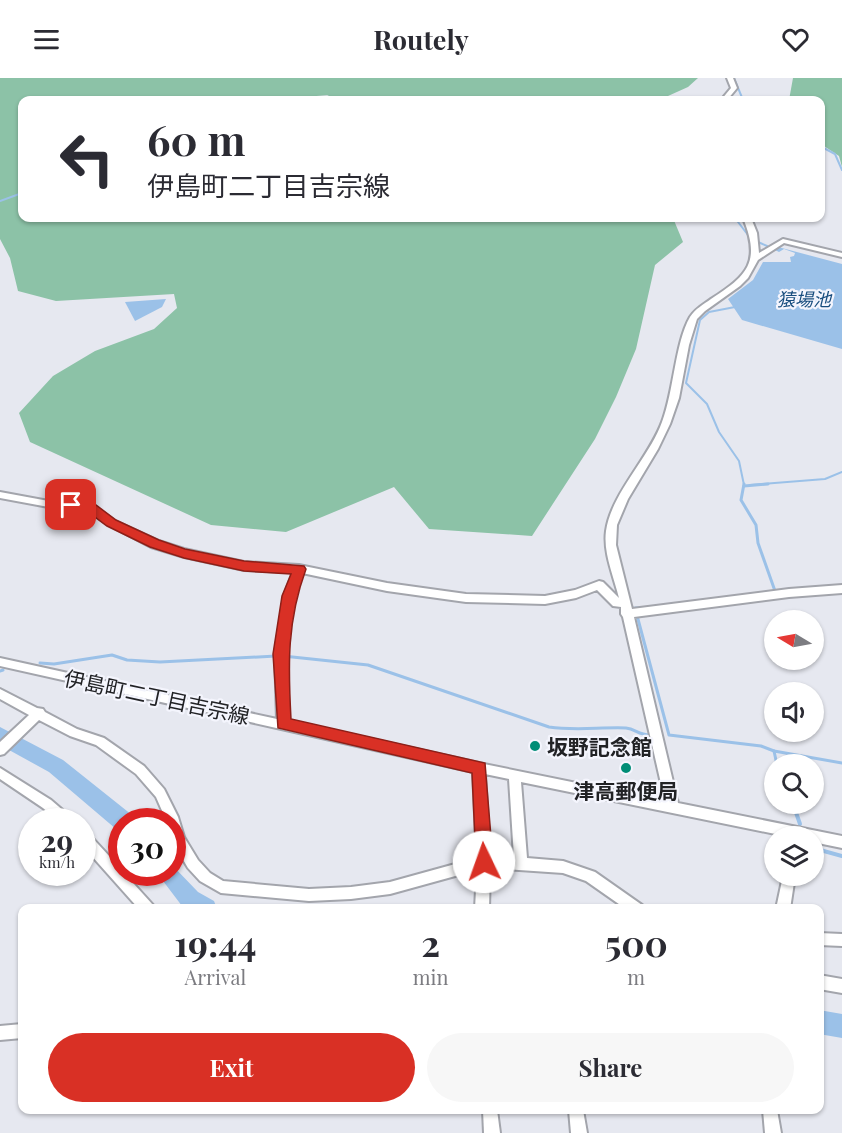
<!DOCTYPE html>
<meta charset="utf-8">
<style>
body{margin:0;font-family:"Playfair Display","Noto Sans JP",serif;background:#f7f7f7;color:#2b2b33;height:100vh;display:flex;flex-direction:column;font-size:22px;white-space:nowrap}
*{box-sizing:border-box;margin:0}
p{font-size:20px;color:#7c7c81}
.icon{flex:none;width:33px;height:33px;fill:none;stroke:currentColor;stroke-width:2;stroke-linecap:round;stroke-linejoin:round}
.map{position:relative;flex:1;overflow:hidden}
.drawer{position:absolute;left:18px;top:826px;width:806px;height:210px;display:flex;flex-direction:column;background:#fff;border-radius:12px;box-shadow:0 2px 4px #0004}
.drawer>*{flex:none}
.hud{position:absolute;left:18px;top:18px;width:807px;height:126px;border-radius:12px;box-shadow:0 2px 4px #0004;background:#fff;color:#2b2b33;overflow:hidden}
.needle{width:39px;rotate:280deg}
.fabs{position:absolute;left:764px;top:532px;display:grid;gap:12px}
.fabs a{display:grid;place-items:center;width:60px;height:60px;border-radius:50%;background:#fff;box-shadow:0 2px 4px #0004;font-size:30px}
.speed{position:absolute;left:18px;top:730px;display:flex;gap:12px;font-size:30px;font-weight:700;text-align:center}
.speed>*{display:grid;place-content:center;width:78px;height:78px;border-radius:50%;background:#fff;box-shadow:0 2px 4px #0004;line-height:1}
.speed small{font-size:15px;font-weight:400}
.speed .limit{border:9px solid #d22;background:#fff;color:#111}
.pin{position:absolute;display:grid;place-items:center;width:51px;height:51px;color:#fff;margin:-26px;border-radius:12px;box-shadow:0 3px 9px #0006}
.me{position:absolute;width:66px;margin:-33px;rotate:357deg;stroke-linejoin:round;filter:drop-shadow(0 0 4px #0008)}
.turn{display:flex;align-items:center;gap:21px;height:126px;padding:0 30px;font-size:27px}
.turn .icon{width:78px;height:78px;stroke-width:2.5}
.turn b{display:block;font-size:42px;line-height:51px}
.eta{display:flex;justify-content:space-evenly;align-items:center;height:102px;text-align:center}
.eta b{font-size:36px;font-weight:700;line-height:42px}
.primary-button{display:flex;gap:12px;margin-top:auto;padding:12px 30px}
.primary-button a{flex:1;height:69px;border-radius:36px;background:#d93025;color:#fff;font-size:24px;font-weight:700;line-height:69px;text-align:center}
.primary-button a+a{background:#f7f7f7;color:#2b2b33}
header{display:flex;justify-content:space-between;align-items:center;height:78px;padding:0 30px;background:#fff;font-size:27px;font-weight:700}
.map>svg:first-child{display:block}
</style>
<header><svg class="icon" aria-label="menu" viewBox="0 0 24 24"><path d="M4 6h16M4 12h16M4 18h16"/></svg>Routely<svg class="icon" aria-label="heart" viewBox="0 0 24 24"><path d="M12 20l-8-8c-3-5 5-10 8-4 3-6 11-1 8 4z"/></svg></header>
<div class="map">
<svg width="842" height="1055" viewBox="0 0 842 1055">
<rect width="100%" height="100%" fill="#e6e8f0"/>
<g fill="#8cc2a7">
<path d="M0,0h698l-10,9 -20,9 2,4h-350l9,-5 -25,2 -2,3h-280v118h651l10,24 -28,23 -19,84 -20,48 -21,42 -63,97 -103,-7 -35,-42 -108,45 -75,-7 -181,-83 -11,-29 34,-37 42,-25 59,-22 23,-21 -3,-14 -118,7 -38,-10 -8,-33 -10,-19z"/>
<path d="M793,0h49v89l-3,-11 -18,-12 -1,-44h-31z"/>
</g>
<g fill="#9bc1e8">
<path d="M778,169l64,17v85l-100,-29 -14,-21 25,-19 10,-18h28l-1,-5 4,-1 1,-3 -11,-4 -5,3 -4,-2z"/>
<path d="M166,221l-4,8 -27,14 -10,-19z"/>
</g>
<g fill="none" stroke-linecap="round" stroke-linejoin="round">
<g stroke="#9bc1e8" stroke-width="2">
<path d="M734,0l9,22"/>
<path d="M820,68l15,8 7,16"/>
<path d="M0,123l22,-8"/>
<path d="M735,140l16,21"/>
<path d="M758,164l9,4"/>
<path d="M735,229l-26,5 -9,8 -14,63 21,21 12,28 20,29 5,24"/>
<path d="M750,407l75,-6 17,-7"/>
</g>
<g stroke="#9bc1e8" stroke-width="3">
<path d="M744,406l-3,16 15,25 2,18 17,48"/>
<path d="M744,408l24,-2"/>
<path d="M641,530h-6l34,127 92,11 13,5 3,14"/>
<path d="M283,578l85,9 181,62c26,4 51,0 77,1 10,1 13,8 26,7"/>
<path d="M40,585l14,1 58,-9 15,5 33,2 116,-6"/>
<path d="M0,593l3,-1"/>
<path d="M774,673l68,12"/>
</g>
<g stroke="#9bc1e8" stroke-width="4">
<path d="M793,726l7,20"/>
<path d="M813,770l29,8"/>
</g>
<g fill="#9bc1e8" fill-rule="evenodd">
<path d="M0,649l63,33 69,55 3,7h-13v9l-6,-2 -67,-57 -49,-27z"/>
<path d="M172,787l26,27 16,9 3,8h-31l-4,-3 -25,-33h15z"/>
<path d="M819,932l23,4v24l-23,-4z"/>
</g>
<defs>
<g id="minor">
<path d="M727,0h6l4,10 -10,12h-6l10,-12z"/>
<path d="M743,140h8l6,15 2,20 24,-14 59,14v4l-58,-14 -26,17 -10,18 -8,8 -35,25 -8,8 -8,26 -10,53 -9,26 -12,25 -30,50 -11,26 -1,20 16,64 157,-20 53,-4v8l-53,4 -155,20 44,186 164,33v12l-29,-6v-5h-23l-269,-55 6,76 36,3 32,11 47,33 2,4h-18l-40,-28 -23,-8 -73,-5 -1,41h-14l2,-39 -87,24 -39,5 -42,2 -88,-8 -21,-12 -12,-13 -16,-27v-19h-5l-11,-25 -20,-23 -40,-29 -26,-9 -31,-16 -35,34 -4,1v-13l29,-27 -29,-16v-10l37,19 6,1 2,3 32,17 27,9 40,28 20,23 14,28 6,20 14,23 12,13 13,8 86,8 42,-2 39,-5 87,-24 -4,-86 -473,-106v-8l277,61 -2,-66 9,-57 9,-24 -49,-2 -60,-13 -33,-10 -42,-22 -20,-14 -35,-3 -54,-10v-6l54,10 40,4 21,15 44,20 25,8 60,13 55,3 88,18 79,11 79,2 30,-6 24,-9 4,1 16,16c-5,-21 -16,-45 -13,-67 5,-37 43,-73 56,-109 12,-31 13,-79 28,-105 5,-8 14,-13 21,-18 37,-24 50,-37 32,-81zM302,495l85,18 79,11 79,2 31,-6 21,-8 16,16 8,1v7l2,3 42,184 -186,-38 -190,-42 -4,-68 9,-57zM485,696l24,5 5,78 -24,-1z"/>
<path d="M0,690l51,32 21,18 2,4h-15l-16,-14 -43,-29z"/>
<path d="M82,752l4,1 36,39v3h2l29,32 2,4h-16l-57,-64z"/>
<path d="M783,798h12l-5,33h-14z"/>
<path d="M819,855l23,1v12l-23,-1z"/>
<path d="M819,897l23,4v14l-23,-4z"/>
<path d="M22,946v14l-22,2v-14z"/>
<path d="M483,1032h14l3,23h-16z"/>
<path d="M569,1032h14l4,23h-16z"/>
<path d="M763,1032h14l4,23h-16z"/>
</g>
</defs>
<use href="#minor" stroke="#a3a5ac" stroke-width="4"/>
<use href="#minor" fill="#fff" fill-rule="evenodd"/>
</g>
<path fill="#d93025" stroke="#8d1f18" stroke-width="1.5" d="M71,422l25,5 20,15 43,20 26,9 59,12 60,5 2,3c-19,52 -18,96 -15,150l194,44 8,99 -3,6 -6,2 -5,-2 -3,-6 -4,-89 -194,-45 -5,-74 9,-58 9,-22 -47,-3 -60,-13 -34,-11 -43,-21 -19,-14 -21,-4 -2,-3z"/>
<g fill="#008d76" stroke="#f4f5fd" stroke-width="2">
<circle cx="535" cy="668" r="6"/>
<circle cx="626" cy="690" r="6"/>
</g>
<g text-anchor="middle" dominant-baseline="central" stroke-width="4.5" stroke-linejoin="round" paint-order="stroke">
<g font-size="18" font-style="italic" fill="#184d7e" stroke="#f4f5fd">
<text x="804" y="221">猿場池</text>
</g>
<g font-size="21" fill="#212225" stroke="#f4f5fd">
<text transform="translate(157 618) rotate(12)">伊島町二丁目吉宗線</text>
</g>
<g font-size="21" font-weight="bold" fill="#212225" stroke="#f4f5fd" text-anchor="start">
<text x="547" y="668">坂野記念館</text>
<text x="626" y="712" text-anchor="middle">津高郵便局</text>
</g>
</g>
</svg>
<div class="fabs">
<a><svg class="needle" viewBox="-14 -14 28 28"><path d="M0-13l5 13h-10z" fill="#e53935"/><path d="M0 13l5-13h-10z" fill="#7c7c81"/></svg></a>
<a><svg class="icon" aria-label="sound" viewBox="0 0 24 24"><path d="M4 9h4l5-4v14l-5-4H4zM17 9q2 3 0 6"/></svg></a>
<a><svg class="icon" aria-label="search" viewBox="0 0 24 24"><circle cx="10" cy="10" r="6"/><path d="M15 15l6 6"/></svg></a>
<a><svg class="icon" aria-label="layers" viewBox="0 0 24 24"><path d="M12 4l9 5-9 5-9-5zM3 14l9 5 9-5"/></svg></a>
</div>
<div class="speed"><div>29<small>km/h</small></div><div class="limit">30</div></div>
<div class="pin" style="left:71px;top:427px;background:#d93025"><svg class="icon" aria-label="arrive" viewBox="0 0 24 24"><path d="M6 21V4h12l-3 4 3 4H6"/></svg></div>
<svg class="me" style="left:484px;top:784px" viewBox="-20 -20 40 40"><circle r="19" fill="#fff"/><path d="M0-13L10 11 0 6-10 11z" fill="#d93025"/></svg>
<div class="hud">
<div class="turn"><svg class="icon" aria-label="left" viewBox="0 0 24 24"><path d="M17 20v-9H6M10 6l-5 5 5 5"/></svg><div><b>60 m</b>伊島町二丁目吉宗線</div></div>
</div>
<section class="drawer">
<div class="eta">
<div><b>19:44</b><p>Arrival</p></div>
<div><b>2</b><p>min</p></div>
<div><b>500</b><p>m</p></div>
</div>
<div class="primary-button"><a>Exit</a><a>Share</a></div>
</section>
</div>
